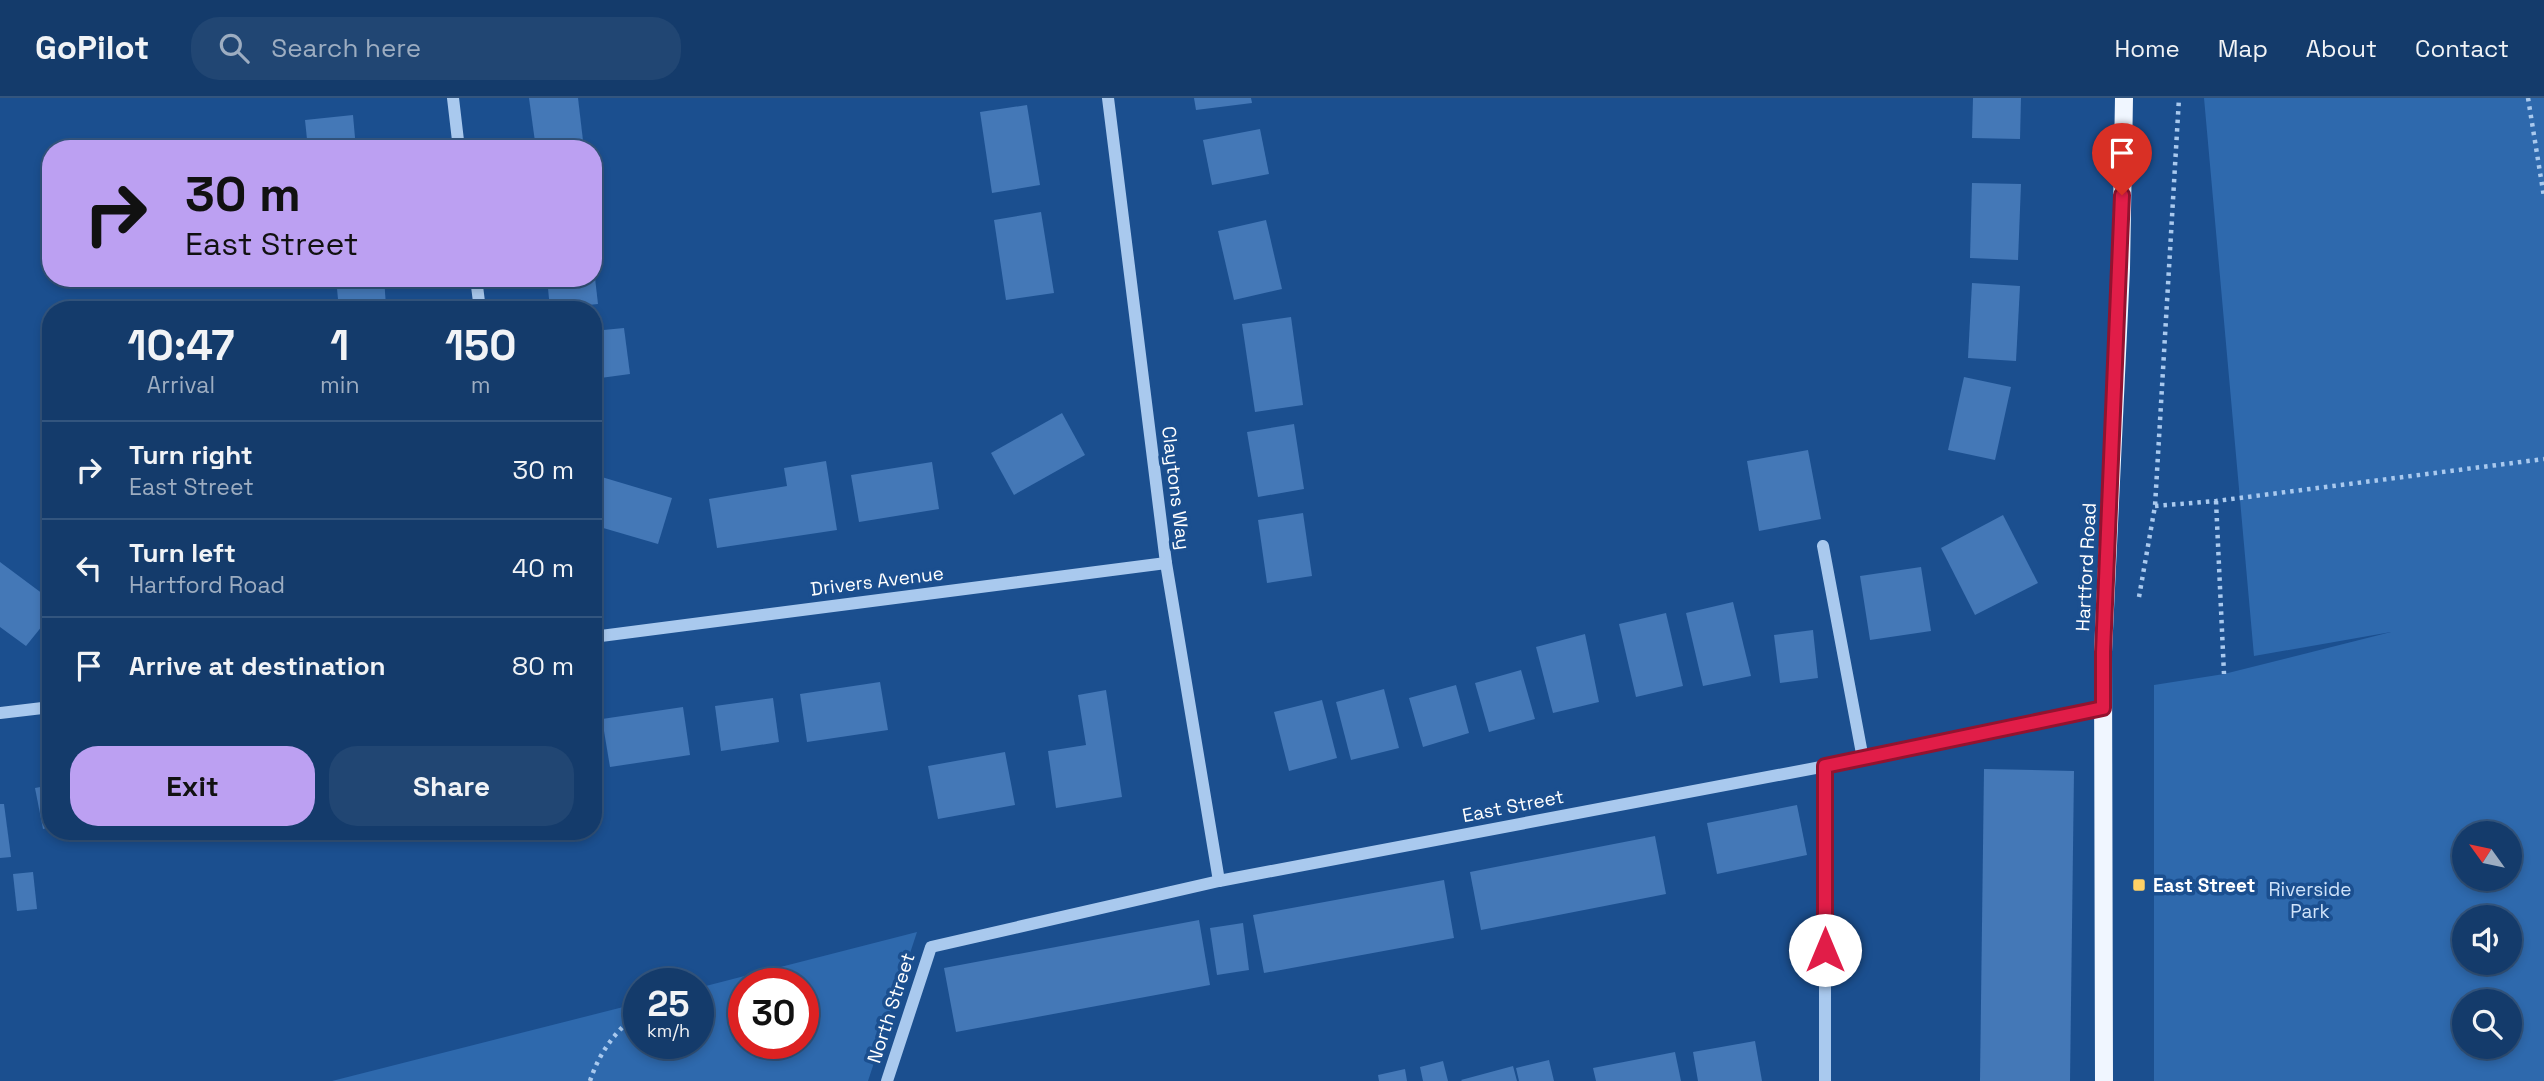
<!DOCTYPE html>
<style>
body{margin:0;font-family:"Space Grotesk",sans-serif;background:#214673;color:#f1f3f6;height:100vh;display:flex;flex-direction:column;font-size:26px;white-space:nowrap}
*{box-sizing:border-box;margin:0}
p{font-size:23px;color:#9dadc1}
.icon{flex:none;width:38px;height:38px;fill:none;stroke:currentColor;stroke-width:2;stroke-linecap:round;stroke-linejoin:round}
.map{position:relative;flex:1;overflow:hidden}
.details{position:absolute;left:42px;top:203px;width:560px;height:539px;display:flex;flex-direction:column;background:#143b6b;border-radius:28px;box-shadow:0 4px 10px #0003,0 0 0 2px #33557e}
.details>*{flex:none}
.guide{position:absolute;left:42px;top:42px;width:560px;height:147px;border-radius:28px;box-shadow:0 4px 10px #0003,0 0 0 2px #33557e;background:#bca0f2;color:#111;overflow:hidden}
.needle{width:46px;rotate:303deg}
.fabs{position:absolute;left:2452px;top:723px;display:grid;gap:14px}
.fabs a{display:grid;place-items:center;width:70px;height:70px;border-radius:50%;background:#143b6b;box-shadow:0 4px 10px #0003,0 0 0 2px #33557e;font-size:35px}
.speed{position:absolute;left:623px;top:870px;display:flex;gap:14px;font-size:35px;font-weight:700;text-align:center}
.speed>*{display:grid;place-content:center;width:91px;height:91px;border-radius:50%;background:#143b6b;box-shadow:0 4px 10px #0003,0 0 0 2px #33557e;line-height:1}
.speed small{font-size:18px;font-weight:400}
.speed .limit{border:10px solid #d22;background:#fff;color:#111}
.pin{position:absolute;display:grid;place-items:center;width:60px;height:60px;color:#fff;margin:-72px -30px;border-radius:50% 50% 50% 0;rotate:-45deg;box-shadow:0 0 7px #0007}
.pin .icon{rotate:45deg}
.me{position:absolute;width:77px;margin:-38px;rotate:0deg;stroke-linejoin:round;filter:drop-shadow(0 0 5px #0008)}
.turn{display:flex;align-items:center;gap:24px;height:147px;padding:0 28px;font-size:32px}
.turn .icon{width:91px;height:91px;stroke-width:2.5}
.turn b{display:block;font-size:49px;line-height:60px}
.eta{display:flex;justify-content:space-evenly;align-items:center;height:119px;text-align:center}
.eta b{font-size:42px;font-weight:700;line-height:49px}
.button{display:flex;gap:14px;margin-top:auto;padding:14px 28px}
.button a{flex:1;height:80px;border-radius:28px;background:#bca0f2;color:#111;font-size:28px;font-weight:700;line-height:80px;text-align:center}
.button a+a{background:#214673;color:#f1f3f6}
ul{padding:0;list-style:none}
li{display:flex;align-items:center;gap:21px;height:98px;padding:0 28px;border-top:2px solid #33557e}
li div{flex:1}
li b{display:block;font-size:26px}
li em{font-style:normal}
header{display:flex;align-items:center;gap:42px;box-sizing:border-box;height:98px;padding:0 35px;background:#143b6b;border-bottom:2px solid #33557e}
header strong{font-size:33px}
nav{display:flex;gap:38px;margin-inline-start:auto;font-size:24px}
.search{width:490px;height:63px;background:#214673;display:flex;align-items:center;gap:18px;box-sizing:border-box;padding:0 24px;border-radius:28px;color:#9dadc1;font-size:26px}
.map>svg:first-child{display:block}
</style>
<header>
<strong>GoPilot</strong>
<div class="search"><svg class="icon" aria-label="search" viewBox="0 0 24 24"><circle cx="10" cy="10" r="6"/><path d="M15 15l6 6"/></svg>Search here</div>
<nav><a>Home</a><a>Map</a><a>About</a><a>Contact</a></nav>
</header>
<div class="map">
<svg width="2544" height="983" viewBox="0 0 2544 983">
<rect width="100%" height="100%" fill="#1b4f8f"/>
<g fill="#2e69ad" fill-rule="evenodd">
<path d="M2204,0h340v983h-390v-396l70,-11 167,-42 -137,24zM2464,735h46v45h-46zM2464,819h46v45h-46zM2464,903h46v45h-46z"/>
<path d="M917,834l-49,149h-536l307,-78v40h59v-55zM744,886h59v59h-59z"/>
</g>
<g fill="#4478b7">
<path d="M529,0h49l6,51h-48z"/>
<path d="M1194,0h57l1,5 -56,7z"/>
<path d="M1973,0h48l-1,41 -48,-1z"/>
<path d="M1027,7l13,80 -48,8 -12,-81z"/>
<path d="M353,17l3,34h-48l-3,-29z"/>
<path d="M1260,31l9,45 -57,11 -9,-45z"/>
<path d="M1972,85l49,1 -3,76 -48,-2z"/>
<path d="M1041,114l13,81 -48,7 -12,-80z"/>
<path d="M1266,122l16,69 -48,11 -16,-69z"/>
<path d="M336,180h48l2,28 -47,4z"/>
<path d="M547,180h48l3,26 -48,5z"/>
<path d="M1972,185l48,3 -4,75 -48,-3z"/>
<path d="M1291,219l12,88 -48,7 -13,-88z"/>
<path d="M624,230l6,46 -37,5v-48z"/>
<path d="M1964,279l47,10 -16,73 -47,-10z"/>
<path d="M1062,315l23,42 -71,40 -23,-42z"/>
<path d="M1294,326l10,65 -46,8 -11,-65z"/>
<path d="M1808,352l13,69 -62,12 -12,-70z"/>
<path d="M826,363l11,69 -120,18 -8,-49 78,-13 -3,-18z"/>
<path d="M932,364l7,47 -80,13 -8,-47z"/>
<path d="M595,377l77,23 -14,46 -65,-19z"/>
<path d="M1303,415l9,63 -45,7 -9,-63z"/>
<path d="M2003,417l35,68 -63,32 -34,-67z"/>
<path d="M0,464l51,38v15l-25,31 -26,-19z"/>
<path d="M1921,469l10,64 -61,9 -10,-64z"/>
<path d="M1733,504l18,74 -48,10 -17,-73z"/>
<path d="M1666,515l17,73 -47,11 -17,-73z"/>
<path d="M1813,532l5,48 -38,5 -6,-48z"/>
<path d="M1585,536l14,68 -46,11 -17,-66z"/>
<path d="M1521,572l14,49 -46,13 -14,-49z"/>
<path d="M880,584l8,48 -81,12 -7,-48z"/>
<path d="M1456,587l13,48 -46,14 -14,-49z"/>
<path d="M1384,591l15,59 -48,12 -15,-58z"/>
<path d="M1106,592l16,107 -66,11 -8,-57 38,-6 -8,-50z"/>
<path d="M773,600l6,44 -58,9 -6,-45z"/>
<path d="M1322,602l15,58 -48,13 -15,-59z"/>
<path d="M683,609l7,48 -80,12 -8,-48z"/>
<path d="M1005,654l10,53 -77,14 -10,-53z"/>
<path d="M1984,671l90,2 -4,310h-90z"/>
<path d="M51,687v42l-8,2 -8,-41z"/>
<path d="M0,706h4l7,53 -11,1z"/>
<path d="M1797,707l10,50 -90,19 -10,-51z"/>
<path d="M1655,738l11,58 -185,36 -11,-58z"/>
<path d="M33,774l4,37 -20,2 -4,-37z"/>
<path d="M1444,782l10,58 -190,35 -11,-58z"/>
<path d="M1199,822l11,65 -254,47 -12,-64z"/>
<path d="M1243,825l6,47 -32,5 -7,-47z"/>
<path d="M1755,943l7,40h-64l-5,-29z"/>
<path d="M1675,954l6,29h-85l-3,-13z"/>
<path d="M1549,962l5,21h-35l-3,-13z"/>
<path d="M1443,963l5,20h-25l-3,-14z"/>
<path d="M1513,968l4,15h-55l-1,-1z"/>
<path d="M1405,971l2,12h-28l-1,-6z"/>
</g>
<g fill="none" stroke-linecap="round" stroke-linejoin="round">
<g stroke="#a9c9ee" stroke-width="4.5" stroke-dasharray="3.5 5" stroke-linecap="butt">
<path d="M2528,0l16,99"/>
<path d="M2216,403l8,173"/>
<path d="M2155,408l61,-5 328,-42"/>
<path d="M2139,499l16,-91 24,-408"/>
<path d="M590,983c9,-27 22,-45 43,-64"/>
</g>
<g stroke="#a9c9ee" stroke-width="12">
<path d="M453,0l6,51"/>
<path d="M1108,0l58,465 53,318"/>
<path d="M476,180l4,32"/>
<path d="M1823,448l40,213"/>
<path d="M593,539l573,-74"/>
<path d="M0,615l51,-6"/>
<path d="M1825,668v315"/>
<path d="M887,983l44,-134 288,-66 644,-122 240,-51"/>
</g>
<path stroke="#f0f6ff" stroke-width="18" d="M2104,983l-1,-429 18,-384 3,-170"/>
</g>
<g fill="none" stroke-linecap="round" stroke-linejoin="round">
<defs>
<path id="route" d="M1825,852v-184l278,-58v-56l19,-457"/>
</defs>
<use href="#route" stroke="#92132f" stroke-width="18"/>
<use href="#route" stroke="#e11d48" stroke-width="12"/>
</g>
<rect fill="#ffd166" stroke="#1b4f8f" stroke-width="2.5" x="2132" y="780" width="14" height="14" rx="3.5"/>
<g text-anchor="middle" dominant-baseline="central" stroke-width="7" stroke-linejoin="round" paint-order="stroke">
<g font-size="19" fill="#fff" stroke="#1b4f8f">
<text transform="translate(1176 390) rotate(83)">Claytons Way</text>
<text transform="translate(2086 469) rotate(-87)">Hartford Road</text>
<text transform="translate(877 483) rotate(-7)">Drivers Avenue</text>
<text transform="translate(1513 708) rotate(-11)">East Street</text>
<text transform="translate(891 910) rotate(-72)">North Street</text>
</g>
<g font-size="19" font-weight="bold" fill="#fff" stroke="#1b4f8f" text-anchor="start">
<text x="2153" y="787">East Street</text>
</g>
<g font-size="19" fill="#cfe3fa" stroke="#1b4f8f">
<text x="2310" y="791">Riverside<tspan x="2310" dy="22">Park</tspan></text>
</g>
</g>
</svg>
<div class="fabs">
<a><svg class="needle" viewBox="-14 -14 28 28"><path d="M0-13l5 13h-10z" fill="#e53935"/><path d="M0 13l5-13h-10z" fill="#9dadc1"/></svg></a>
<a><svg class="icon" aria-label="sound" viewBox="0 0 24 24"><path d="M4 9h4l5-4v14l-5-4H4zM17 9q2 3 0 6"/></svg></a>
<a><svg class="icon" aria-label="search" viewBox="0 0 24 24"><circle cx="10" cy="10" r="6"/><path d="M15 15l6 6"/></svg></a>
</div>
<div class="speed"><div>25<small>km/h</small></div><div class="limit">30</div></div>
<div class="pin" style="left:2122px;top:97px;background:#d93025"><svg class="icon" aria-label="arrive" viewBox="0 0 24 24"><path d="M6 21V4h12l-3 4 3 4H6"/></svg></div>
<svg class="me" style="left:1825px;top:852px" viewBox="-20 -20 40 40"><circle r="19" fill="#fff"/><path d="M0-13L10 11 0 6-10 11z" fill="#e11d48"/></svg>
<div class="guide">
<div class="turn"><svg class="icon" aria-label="right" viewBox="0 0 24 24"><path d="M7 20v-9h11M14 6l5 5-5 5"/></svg><div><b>30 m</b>East Street</div></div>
</div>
<section class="details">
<div class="eta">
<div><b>10:47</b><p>Arrival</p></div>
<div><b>1</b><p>min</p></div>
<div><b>150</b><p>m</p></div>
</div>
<ul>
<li><svg class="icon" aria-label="right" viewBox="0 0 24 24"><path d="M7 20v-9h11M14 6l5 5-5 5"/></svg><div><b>Turn right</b><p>East Street</p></div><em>30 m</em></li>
<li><svg class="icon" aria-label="left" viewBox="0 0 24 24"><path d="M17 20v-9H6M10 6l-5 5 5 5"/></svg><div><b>Turn left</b><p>Hartford Road</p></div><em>40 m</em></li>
<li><svg class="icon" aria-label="arrive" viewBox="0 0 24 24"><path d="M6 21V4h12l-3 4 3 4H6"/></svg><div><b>Arrive at destination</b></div><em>80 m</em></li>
</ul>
<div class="button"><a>Exit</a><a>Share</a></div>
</section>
</div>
